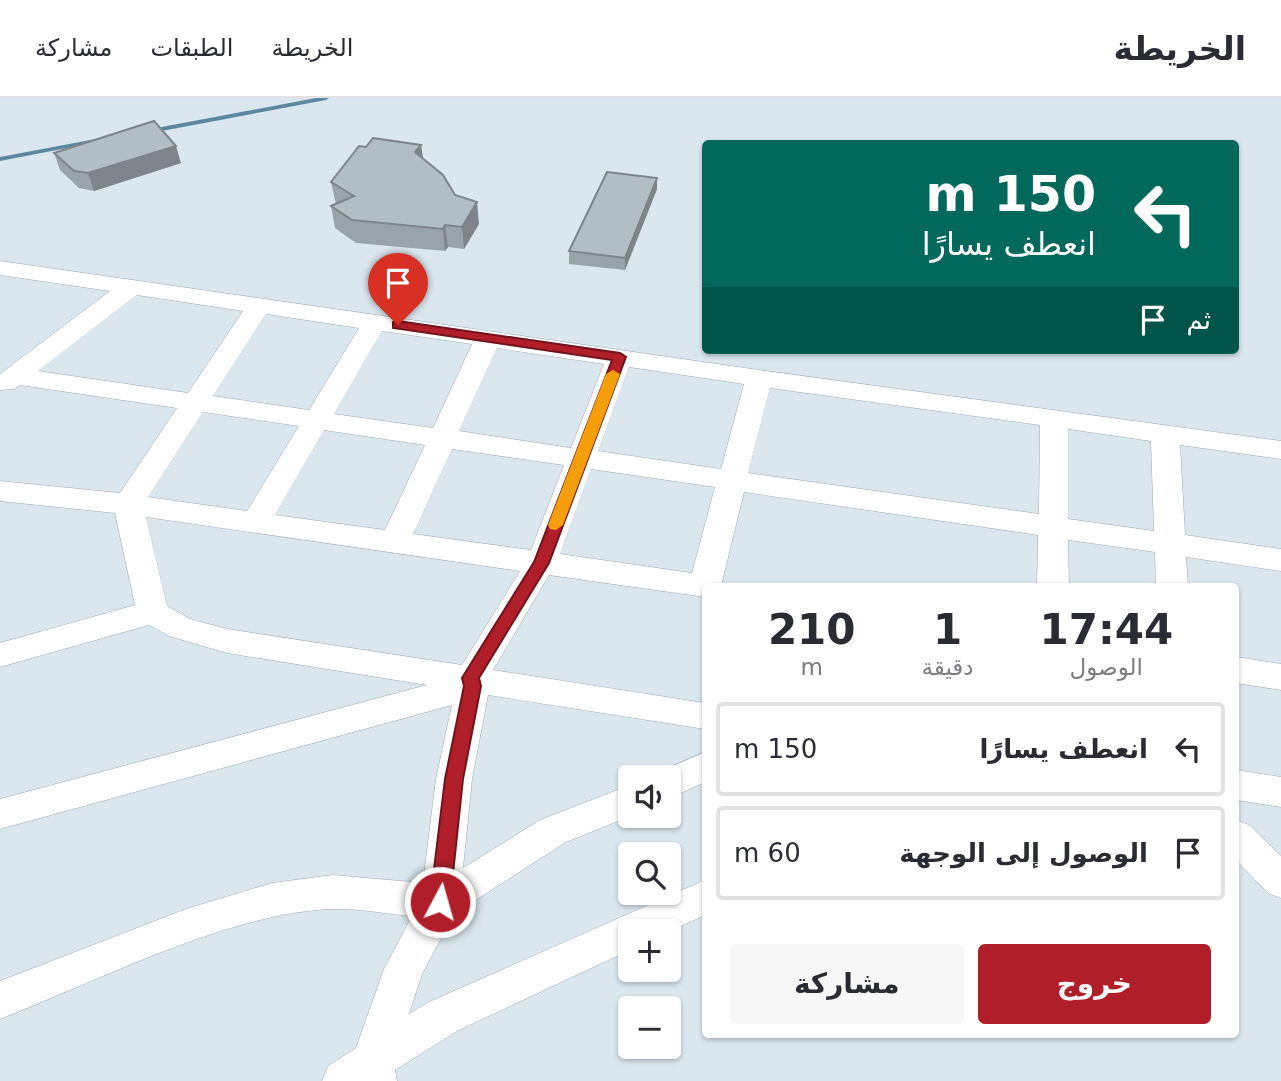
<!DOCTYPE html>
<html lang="ar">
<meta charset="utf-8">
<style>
body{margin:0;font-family:"DejaVu Sans",Cairo,sans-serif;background:#f7f7f7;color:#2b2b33;direction:rtl;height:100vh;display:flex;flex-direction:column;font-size:26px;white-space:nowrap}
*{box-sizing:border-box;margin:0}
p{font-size:23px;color:#7c7c81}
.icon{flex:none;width:38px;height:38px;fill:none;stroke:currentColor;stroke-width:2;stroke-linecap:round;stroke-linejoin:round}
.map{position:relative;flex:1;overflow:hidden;direction:ltr}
.details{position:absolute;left:702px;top:485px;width:537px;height:455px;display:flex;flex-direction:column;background:#fff;border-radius:7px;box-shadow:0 2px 5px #0004;direction:rtl}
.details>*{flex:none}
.hud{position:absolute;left:702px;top:42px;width:537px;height:214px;border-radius:7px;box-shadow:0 2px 5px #0004;direction:rtl;background:#00695c;color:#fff;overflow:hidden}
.tools{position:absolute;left:618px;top:667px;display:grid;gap:14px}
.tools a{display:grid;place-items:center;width:63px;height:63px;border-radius:7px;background:#fff;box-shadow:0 2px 5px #0004;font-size:35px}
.pin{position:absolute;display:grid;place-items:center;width:60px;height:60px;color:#fff;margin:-72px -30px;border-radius:50% 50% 50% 0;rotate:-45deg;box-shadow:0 0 7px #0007}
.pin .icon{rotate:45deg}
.me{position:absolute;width:77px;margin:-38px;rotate:6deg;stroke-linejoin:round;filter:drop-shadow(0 0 5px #0008)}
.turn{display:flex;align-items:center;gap:24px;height:147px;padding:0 28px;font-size:32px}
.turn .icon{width:91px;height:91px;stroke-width:2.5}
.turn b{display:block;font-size:49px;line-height:60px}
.then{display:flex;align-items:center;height:66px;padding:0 28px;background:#0003;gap:14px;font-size:26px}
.eta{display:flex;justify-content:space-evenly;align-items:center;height:119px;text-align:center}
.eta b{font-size:42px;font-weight:700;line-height:49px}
.action{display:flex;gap:14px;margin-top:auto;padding:14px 28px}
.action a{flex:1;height:80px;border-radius:7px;background:#b01e2a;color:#fff;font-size:28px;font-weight:700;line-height:80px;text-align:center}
.action a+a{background:#f7f7f7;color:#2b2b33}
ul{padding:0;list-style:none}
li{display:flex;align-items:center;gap:21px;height:94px;margin:0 14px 10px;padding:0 14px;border:4px solid #e1e1e2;border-radius:7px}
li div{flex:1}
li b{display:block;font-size:26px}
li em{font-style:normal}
header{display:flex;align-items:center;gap:42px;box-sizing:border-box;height:98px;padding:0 35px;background:#fff;border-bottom:2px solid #e1e1e2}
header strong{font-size:33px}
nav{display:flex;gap:38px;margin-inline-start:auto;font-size:24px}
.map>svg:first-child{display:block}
</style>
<header>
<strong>الخريطة</strong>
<nav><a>الخريطة</a><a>الطبقات</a><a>مشاركة</a></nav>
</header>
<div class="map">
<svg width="1281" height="983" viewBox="0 0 1281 983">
<rect width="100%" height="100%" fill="#dae7ef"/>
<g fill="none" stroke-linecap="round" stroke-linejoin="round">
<g fill="#5b879f" fill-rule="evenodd">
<path d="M316,0h13l-3,2 -175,33 -3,-2 3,-2z"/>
<path d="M101,40l2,1v2l-103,20v-4z"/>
</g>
<defs>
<g id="street">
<path d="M0,163l759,109 522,71v18l-101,-14 5,90 96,14v22l-95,-14 2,29h-32l-1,-34 -87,-12 1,46h-32l1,-51 -294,-43 -23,94h-16v11l-156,-22 -56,95 212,33v26l-217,-34 -16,84 -9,89 77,-48 90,-35 1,31 -65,26 -112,72 -32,60 -13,40 20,-12 276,-122v35l-37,17 -38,-1v19l-171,80 -64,40 2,11h-75l6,-15 28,-18 28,-79 28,-53c-26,-2 -54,-8 -80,-7 -104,4 -234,72 -332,110v-38l186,-72 86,-26 61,-8 90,8 13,-104 16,-74 -452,124v-30l427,-114 -200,-32 -58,-17 -20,-11 -149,42v-24l135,-38 -20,-92 -115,-12v-20l120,12 57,-85 -157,-23 -6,4 -14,1v-16l110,-83 -110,-16zM137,197l106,16 -55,82 -150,-22zM266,216l93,14 -50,82 -96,-14zM382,233l90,13 -39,84 -99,-14zM497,250l107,16 -33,84 -112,-17zM629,269l115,17 -23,85 -123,-18zM770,290l270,37 -1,89 -291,-41zM203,314l96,14 -52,85 -99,-14zM1068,331l83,12 3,90 -86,-12zM324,332l101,15 -40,85 -110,-15zM452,351l112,16 -33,85 -118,-16zM591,371l124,18 -23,86 -132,-19zM146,419l374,54 -58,94 -235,-36 -37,-10 -23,-13z"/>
<path d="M1236,559l45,7v26l-45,-7z"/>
<path d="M705,654v30l-37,17v-22h-14l1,-3z"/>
<path d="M1236,672l45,7v30l-45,-7z"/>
<path d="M1236,722l13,5 32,31v42l-13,-5 -32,-33z"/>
</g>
</defs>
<use href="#street" stroke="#9ca8b0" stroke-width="1"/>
<use href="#street" fill="#fff" fill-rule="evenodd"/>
</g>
<g fill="#99a3aa">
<path d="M421,47l2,13 56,66 -15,25 -16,-2 -3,4 -89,-8 -21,-15 -4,-22 5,-2 -5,-22 35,-35z"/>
<path d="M54,55l127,10 -87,28 -15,-3 -19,-18z"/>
<path d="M657,91l-32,81 -56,-6v-13z"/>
</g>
<g fill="#7d858b">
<path d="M421,47l3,21 -9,-14z"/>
<path d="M176,48l5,17 -87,28 -6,-18z"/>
<path d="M657,80v11l-32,81v-12z"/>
<path d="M477,104l2,22 -15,25 -2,-22z"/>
<path d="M445,127l3,22 -3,4 -2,-22z"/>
</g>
<g fill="#b2bec6" stroke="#7d858b" stroke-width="2">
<path d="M154,23l22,25 -88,27 -14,-2 -20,-18z"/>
<path d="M373,40l48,7 -6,7 28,23 12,20 22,7 -15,25 -17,-2 -2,4 -91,-9 -21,-14 23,-10 -23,-14 28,-36 7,1z"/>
<path d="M607,74l50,6 -32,80 -56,-7z"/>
</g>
<path fill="#b01e2a" stroke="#72141b" stroke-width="2" d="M398,223l222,32 6,4 -77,206 -70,115 2,8 -18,93 -13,123 -3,6 -7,3 -7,-3 -3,-6 15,-123 19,-93 -2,-8 72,-116 78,-202 -219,-32v-6z"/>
<path fill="#f59e0b" d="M613,272l7,4 -57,151 -7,5 -6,-1 -2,-4 58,-151z"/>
</svg>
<div class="tools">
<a><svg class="icon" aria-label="sound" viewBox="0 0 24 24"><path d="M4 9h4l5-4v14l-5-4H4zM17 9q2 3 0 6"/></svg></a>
<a><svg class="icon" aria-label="search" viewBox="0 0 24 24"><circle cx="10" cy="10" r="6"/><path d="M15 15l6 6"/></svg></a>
<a>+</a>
<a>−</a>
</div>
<div class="pin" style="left:398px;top:227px;background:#d93025"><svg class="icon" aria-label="arrive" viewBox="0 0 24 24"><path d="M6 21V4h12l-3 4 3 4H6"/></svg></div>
<svg class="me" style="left:440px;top:804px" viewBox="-20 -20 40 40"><circle r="17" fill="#b01e2a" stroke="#fff" stroke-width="3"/><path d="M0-11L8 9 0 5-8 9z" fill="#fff"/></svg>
<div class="hud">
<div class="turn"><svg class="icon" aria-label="left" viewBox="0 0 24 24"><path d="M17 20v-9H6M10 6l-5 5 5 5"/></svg><div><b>150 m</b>انعطف يسارًا</div></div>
<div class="then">ثم<svg class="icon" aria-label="arrive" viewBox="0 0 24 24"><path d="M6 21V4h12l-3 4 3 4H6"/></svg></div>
</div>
<section class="details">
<div class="eta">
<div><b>17:44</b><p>الوصول</p></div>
<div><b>1</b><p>دقيقة</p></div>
<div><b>210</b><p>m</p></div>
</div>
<ul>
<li><svg class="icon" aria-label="left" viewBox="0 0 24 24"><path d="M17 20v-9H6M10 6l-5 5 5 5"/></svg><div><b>انعطف يسارًا</b></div><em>150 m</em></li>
<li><svg class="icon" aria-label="arrive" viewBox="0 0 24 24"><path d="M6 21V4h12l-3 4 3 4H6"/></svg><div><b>الوصول إلى الوجهة</b></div><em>60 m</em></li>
</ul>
<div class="action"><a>خروج</a><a>مشاركة</a></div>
</section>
</div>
